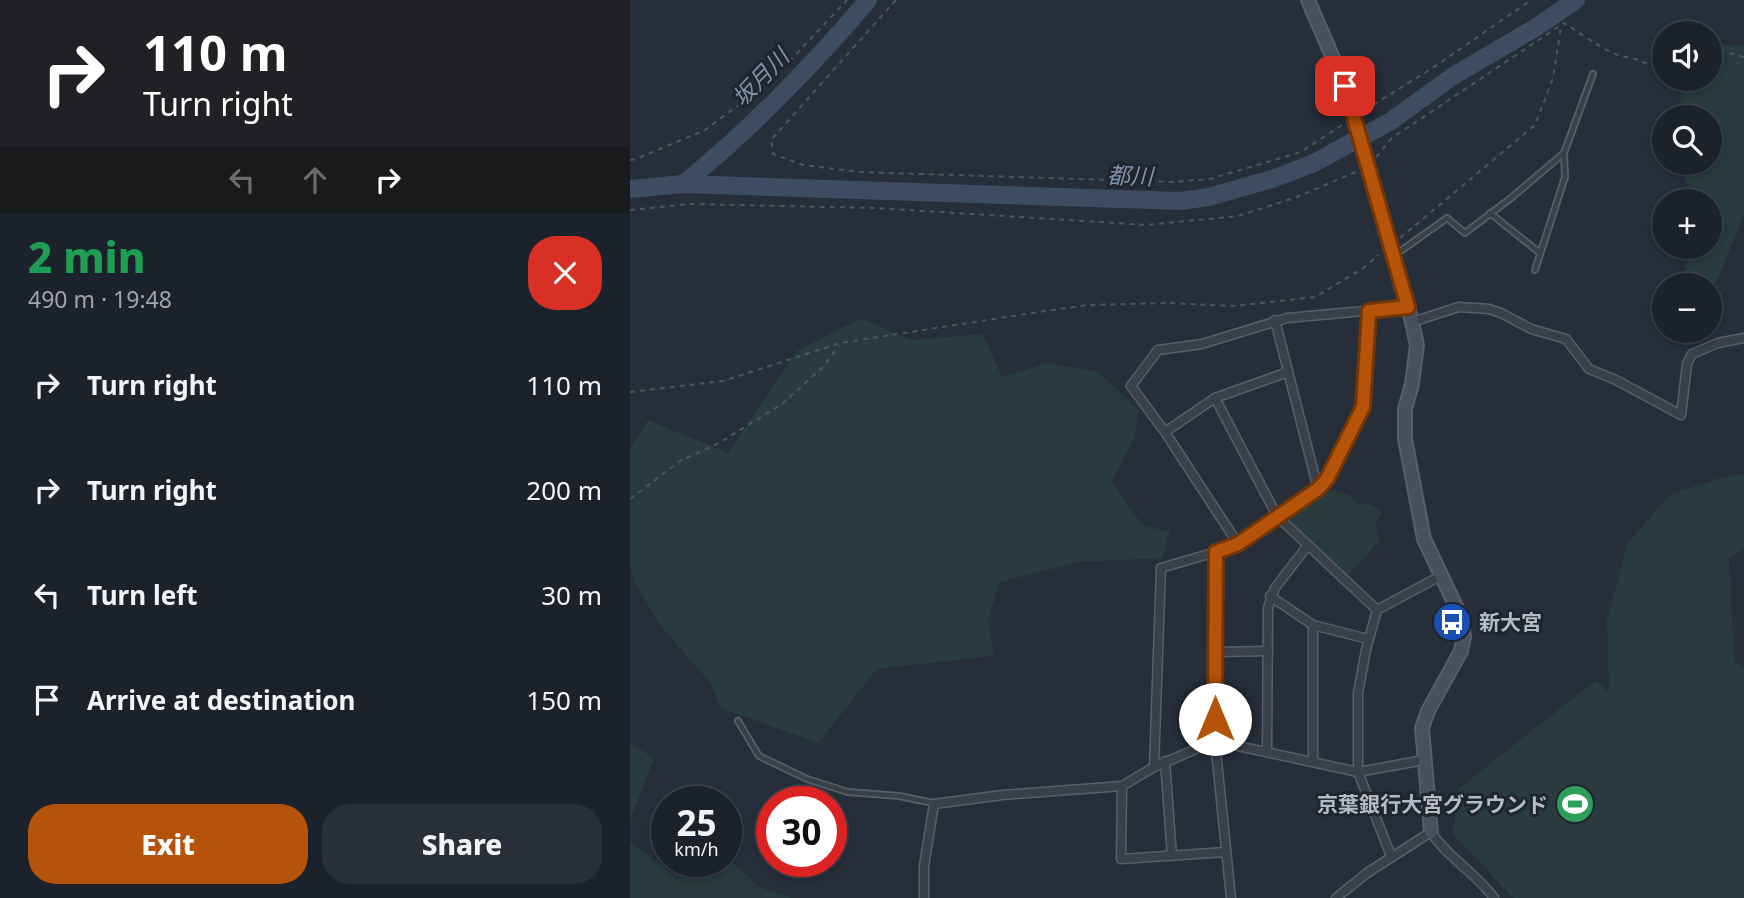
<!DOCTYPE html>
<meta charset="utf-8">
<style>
body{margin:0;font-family:"Noto Sans","Noto Sans JP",sans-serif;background:#292f38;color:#f1f3f6;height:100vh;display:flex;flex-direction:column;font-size:26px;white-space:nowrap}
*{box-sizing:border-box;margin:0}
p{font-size:23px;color:#a0a4a9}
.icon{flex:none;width:38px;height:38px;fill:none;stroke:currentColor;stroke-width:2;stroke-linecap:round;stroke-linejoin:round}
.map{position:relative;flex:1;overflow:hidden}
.details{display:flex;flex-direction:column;background:#1c222c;width:630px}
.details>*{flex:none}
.guide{background:#202124;color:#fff;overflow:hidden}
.controls{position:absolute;left:1022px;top:21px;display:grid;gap:14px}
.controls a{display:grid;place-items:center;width:70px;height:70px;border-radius:50%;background:#1c222c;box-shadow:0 4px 10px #0003,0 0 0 2px #3a3f48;font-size:35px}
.speed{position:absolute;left:21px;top:786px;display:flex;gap:14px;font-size:35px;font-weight:700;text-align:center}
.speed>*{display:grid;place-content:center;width:91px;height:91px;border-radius:50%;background:#1c222c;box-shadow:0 4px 10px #0003,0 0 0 2px #3a3f48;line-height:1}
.speed small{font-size:18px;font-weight:400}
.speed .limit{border:10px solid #d22;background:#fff;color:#111}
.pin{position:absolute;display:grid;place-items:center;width:60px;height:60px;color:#fff;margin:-30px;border-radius:14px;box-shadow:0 4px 10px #0006}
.me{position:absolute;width:77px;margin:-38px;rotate:0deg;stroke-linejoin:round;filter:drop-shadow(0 0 5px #0008)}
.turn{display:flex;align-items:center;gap:24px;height:147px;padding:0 28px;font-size:32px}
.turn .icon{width:91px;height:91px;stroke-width:2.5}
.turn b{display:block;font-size:49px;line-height:60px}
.lanes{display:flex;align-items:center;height:66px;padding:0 28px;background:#0003;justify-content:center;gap:35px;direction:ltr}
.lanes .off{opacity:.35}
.round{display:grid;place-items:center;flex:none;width:74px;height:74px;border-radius:28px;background:#292f38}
.head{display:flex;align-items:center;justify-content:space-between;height:119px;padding:0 28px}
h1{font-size:42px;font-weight:800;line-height:52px;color:#1e9e55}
.action{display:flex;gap:14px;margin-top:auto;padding:14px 28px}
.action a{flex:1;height:80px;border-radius:28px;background:#b45309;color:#fff;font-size:28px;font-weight:800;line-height:80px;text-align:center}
.action a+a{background:#292f38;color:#f1f3f6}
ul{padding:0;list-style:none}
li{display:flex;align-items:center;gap:21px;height:105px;padding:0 28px}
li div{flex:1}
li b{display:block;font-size:26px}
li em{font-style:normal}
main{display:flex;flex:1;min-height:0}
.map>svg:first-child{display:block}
</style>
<main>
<section class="details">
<div class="guide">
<div class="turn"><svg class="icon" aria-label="right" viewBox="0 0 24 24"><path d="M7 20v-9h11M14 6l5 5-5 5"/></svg><div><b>110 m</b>Turn right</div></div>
<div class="lanes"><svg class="icon off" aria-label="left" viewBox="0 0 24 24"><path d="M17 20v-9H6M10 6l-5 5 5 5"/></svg><svg class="icon off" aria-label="ahead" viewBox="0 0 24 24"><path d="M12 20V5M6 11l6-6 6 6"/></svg><svg class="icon" aria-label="right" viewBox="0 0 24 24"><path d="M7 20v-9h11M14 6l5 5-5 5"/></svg></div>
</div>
<div class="head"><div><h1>2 min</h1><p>490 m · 19:48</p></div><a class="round" style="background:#d93025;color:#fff"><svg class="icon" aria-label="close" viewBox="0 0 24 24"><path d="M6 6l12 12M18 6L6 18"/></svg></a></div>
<ul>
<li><svg class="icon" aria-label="right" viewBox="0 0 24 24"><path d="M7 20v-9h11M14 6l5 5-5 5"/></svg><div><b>Turn right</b></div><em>110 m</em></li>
<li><svg class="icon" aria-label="right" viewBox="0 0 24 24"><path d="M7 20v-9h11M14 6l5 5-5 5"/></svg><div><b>Turn right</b></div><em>200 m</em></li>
<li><svg class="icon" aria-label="left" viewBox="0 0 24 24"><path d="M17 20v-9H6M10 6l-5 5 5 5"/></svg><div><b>Turn left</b></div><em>30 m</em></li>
<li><svg class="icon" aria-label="arrive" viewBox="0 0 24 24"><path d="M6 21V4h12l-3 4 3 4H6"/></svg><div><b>Arrive at destination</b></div><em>150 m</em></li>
</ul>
<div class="action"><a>Exit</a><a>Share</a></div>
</section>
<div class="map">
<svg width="1114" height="898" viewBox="0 0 1114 898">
<rect width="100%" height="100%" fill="#262e3a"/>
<g fill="#293b3c">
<path d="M1080,43l34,3v168l-28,69 -31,-7 3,-29h22v-46h-19l1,-8 -15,-30h33v-46h-35l12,-38h23z"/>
<path d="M232,319l49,21 72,-6 19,43 45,-14 52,9 39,38 -3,26 -23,45 30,44 28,7 -8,26 -84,4 -78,20 -12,37 6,37 -117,13 -59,74 -97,-35 -12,-27 -45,-51 -27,-43 -7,-22v-116l18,-29 80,33 69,-102 44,-23z"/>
<path d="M1114,473v75l-15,11 5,103 10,5v231h-231l-60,-64 5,-45 137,-108 14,11 -2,-72 21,-78 43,-48 46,-15z"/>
<path d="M695,489l25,6 6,8 15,2 11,8 -7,10 5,17 -33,36 -56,-53v-9z"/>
<path d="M0,743l24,15 -24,63z"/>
<path d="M0,842l43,32 4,-13h49v-5l33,31 33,11h-162z"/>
</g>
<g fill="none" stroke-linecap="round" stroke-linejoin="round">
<g stroke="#3d4c61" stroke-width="18">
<path d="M53,184c64,-51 132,-121 185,-184"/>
<path d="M0,189l53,-5 497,17 29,-4 63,-18 42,-16 77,-42 62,-45 82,-48 41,-28"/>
</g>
<defs>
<g id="lane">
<path d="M860,213l50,40"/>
<path d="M765,255l52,-37 18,15 46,-35 53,-45 29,-79"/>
<path d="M905,270l30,-93 -1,-24"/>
<path d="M108,721l21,35 48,23 41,13 51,4 34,7"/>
</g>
<g id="street">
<path d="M782,322l47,-15 30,2 12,4 30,16 35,10 23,30 27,11 65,35 6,-51 5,-10 26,-11 26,-5"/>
<path d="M585,398l62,118 100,94"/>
<path d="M535,432l50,-34 73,-26"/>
<path d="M688,489l9,-10 36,-72 6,-96"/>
<path d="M608,544l-73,-112 -34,-46 27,-36 44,-6 85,-26 121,-11"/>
<path d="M586,552l-1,189 16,157"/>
<path d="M640,596l43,29 55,14"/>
<path d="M683,625v137"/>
<path d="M586,652l52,-1"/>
<path d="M637,752l1,-144 7,-20 33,-43"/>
<path d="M535,761l7,95"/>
<path d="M524,767l61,-26 143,31 66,-12"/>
<path d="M492,786l-1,73 105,-7"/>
<path d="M761,856l-33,-84v-79l8,-43 11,-40 65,-35"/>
<path d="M294,898v-32l10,-62 68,-9 120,-9 32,-19 7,-199 55,-16 22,-8 80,-55 -43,-169"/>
<path d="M706,898l31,-25 64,-41c16,25 45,41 63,66"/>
</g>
<path id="secondary" d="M678,0l37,86 67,236 5,23 -5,39 -7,25v30l19,100 37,78 3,20 -3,14 -33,60 -6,17 9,104"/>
</defs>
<use href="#lane" stroke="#585e68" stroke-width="8"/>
<use href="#street" stroke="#585e68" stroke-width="11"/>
<use href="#secondary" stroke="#585e68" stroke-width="16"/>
<g stroke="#48585a" stroke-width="2" stroke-dasharray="5 5" stroke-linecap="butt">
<path d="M266,0l-125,140 2,14 30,11 56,7 315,10 36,-3 91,-27 41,-27"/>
<path d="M1047,33h6"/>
<path d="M1080,48l34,9"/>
<path d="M735,110l69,-43 97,-67"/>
<path d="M746,157l16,-19 172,-115c16,10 32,22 49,30 11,5 22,4 32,10l19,-3"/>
<path d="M0,160l6,-1 69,-29 66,-49 76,-81"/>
<path d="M0,210l59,-6 187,4 271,17 91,-9 59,-19 61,-26"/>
<path d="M770,238l135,-113 18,-47 8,-51"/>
<path d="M0,392l93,-11 117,-38 205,-32 43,-6 80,-2 66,3 81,-9 47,-28 17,-14"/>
<path d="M0,499l50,-38 39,-18 63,-39 42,-38 15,-20"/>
</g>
<use href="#lane" stroke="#3a404a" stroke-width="4.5"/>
<use href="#street" stroke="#3a404a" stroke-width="8"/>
<use href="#secondary" stroke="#48505d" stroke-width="12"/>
</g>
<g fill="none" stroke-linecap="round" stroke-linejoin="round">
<defs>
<path id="route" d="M585,719l1,-167 22,-8 80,-55 9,-10 36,-72 6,-96 39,-4 -63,-221"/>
</defs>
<use href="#route" stroke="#753606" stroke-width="18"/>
<use href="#route" stroke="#b45309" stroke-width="12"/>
</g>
<defs>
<symbol id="bus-disc" viewBox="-11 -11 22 22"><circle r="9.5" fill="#1a4fb4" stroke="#1f252f"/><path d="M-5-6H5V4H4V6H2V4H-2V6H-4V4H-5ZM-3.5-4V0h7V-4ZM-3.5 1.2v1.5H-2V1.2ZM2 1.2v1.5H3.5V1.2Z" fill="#fff"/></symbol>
<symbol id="stadium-disc" viewBox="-11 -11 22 22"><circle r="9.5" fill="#2e9e5b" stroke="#1f252f"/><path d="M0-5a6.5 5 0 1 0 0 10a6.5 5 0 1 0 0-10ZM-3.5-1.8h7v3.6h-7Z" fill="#fff"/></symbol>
</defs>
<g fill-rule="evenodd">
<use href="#bus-disc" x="800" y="600" width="44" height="44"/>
<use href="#stadium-disc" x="923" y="782" width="44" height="44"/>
</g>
<g text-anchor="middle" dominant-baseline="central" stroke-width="6" stroke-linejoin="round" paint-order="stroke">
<g font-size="21" font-weight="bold" fill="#b5bbc6" stroke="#1f252f" text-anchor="start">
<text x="849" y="622">新大宮</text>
<text x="918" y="804" text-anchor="end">京葉銀行大宮グラウンド</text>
</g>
<g font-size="23" font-style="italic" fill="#8092aa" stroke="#1f252f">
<text transform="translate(130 77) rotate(-46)">坂月川</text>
<text transform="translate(500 175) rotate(2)">都川</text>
</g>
</g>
</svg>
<div class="controls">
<a><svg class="icon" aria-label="sound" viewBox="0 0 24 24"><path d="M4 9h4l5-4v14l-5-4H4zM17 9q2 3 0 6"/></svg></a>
<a><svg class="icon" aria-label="search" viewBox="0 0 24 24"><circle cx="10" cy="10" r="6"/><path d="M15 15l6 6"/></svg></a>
<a>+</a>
<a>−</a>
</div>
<div class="speed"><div>25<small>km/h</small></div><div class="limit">30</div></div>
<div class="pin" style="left:715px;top:86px;background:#d93025"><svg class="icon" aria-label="arrive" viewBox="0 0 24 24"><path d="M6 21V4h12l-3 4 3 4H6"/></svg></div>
<svg class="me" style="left:585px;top:719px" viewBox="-20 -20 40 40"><circle r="19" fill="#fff"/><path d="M0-13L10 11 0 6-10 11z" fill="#b45309"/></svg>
</div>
</main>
